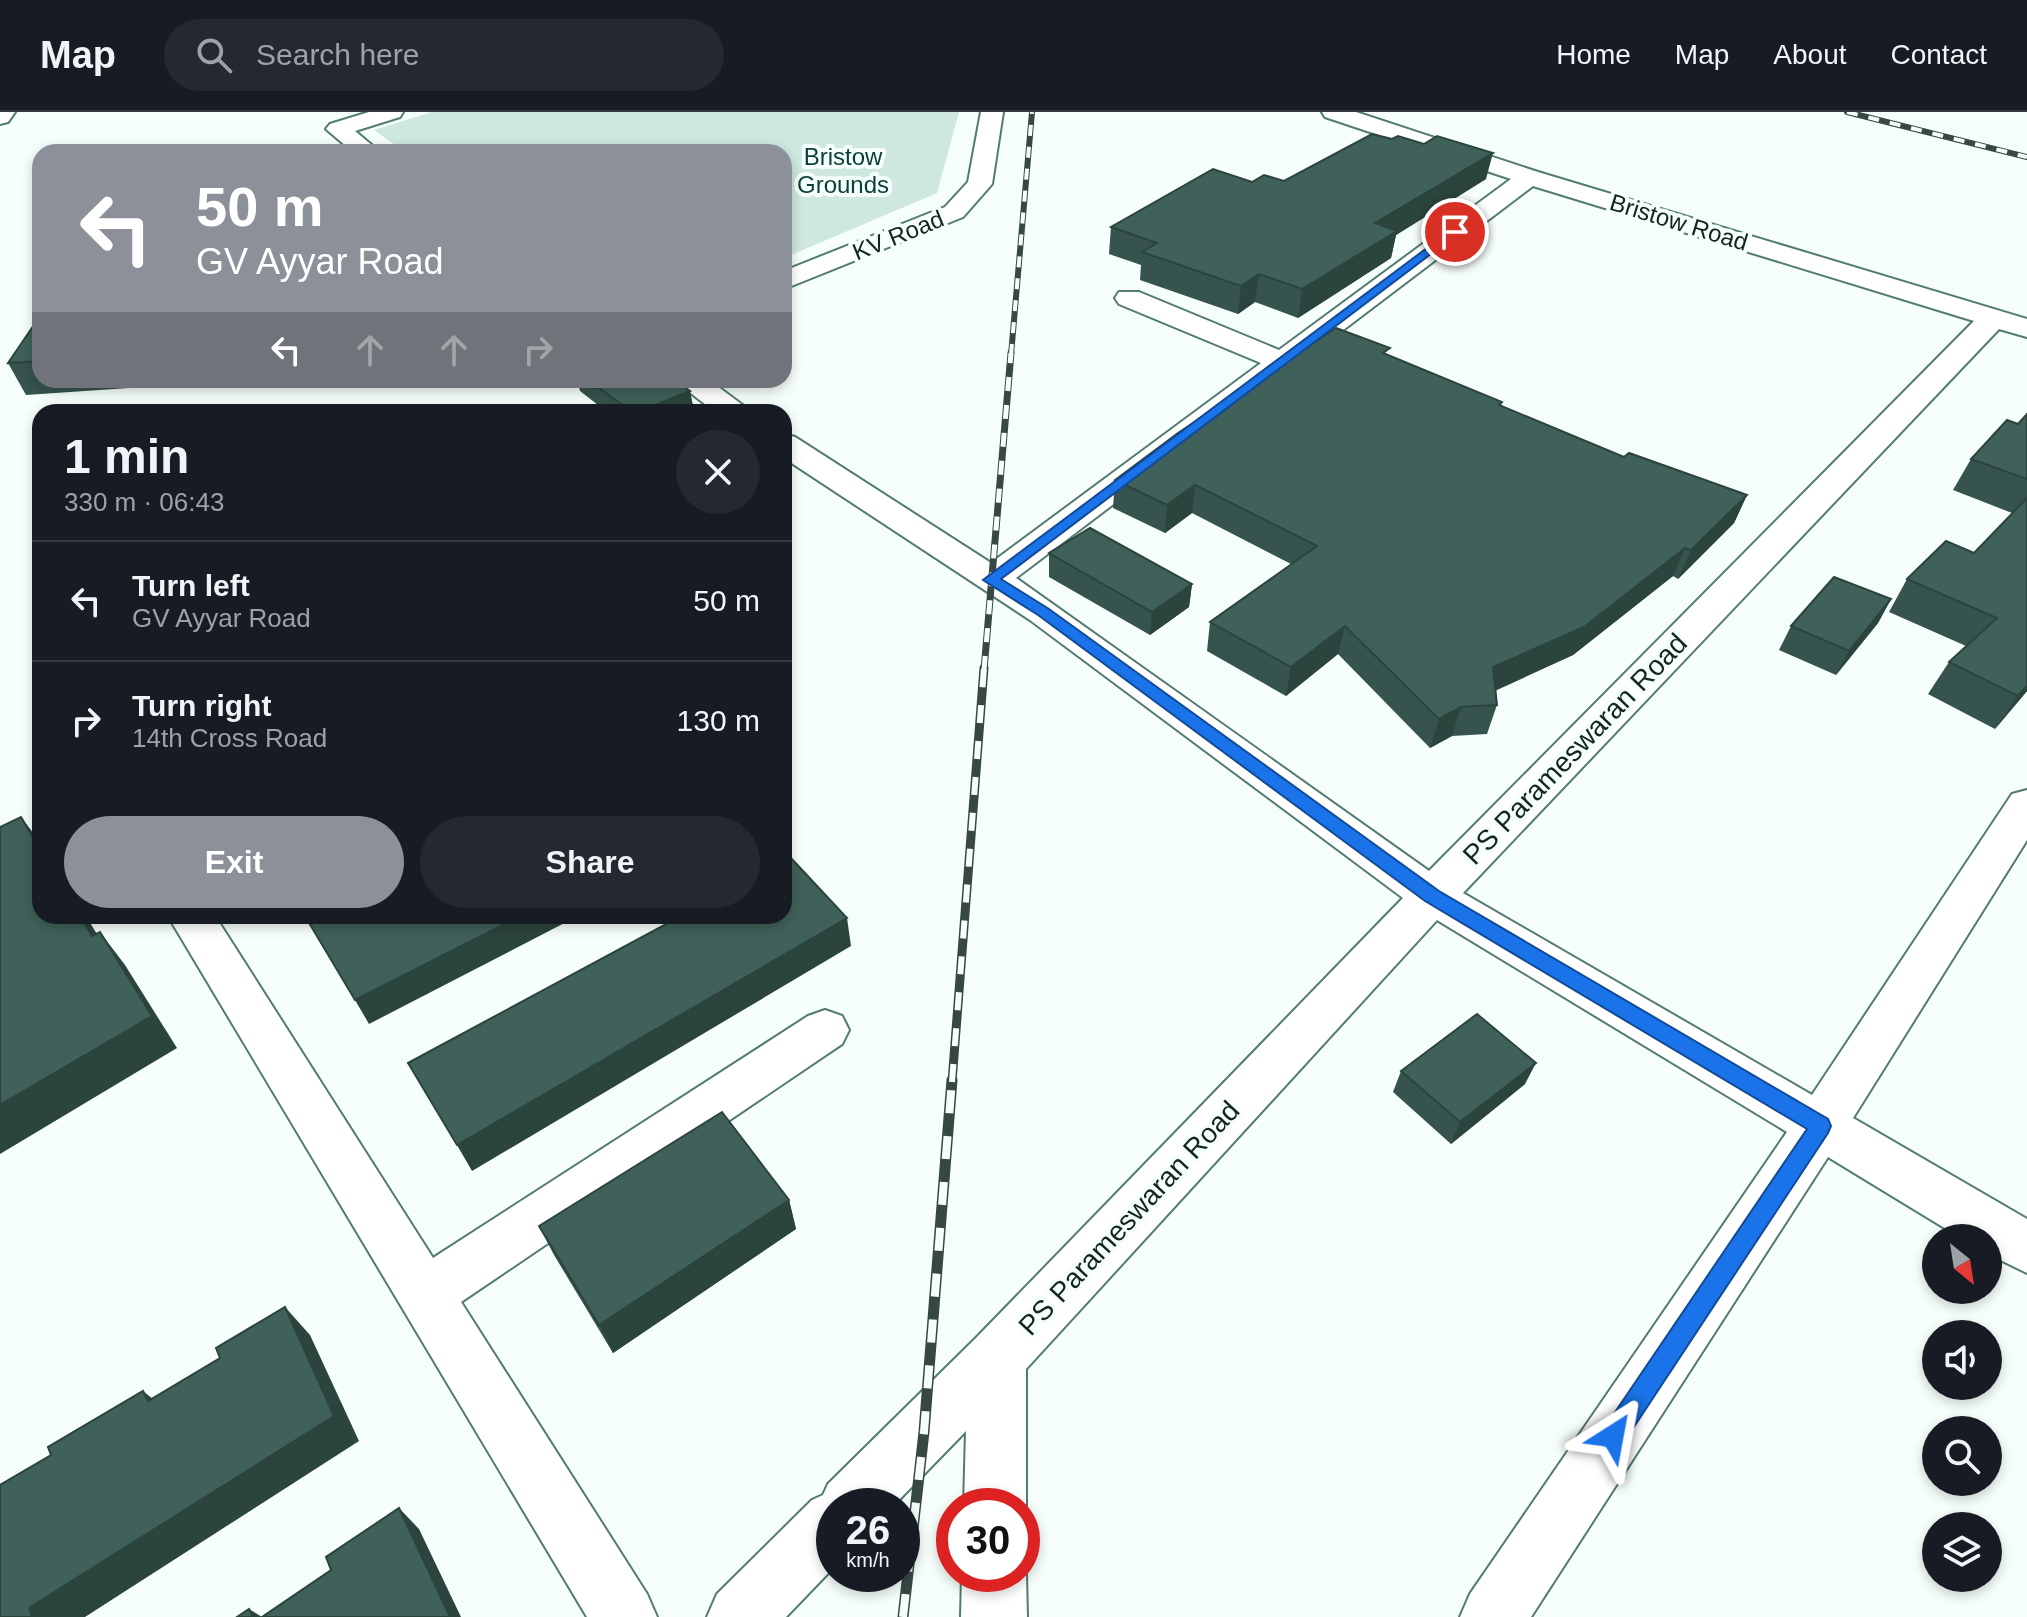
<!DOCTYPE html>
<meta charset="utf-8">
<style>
body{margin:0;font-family:Helvetica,sans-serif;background:#242831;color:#f1f3f6;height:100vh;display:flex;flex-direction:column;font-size:30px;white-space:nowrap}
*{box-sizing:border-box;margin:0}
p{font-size:26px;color:#9ea1a6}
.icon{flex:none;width:44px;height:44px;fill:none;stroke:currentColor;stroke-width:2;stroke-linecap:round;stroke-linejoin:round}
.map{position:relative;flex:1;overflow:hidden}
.sheet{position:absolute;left:32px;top:292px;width:760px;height:520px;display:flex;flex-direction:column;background:#171b24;border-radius:24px;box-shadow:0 4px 12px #0003}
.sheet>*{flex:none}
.hud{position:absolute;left:32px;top:32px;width:760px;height:244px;border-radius:24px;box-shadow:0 4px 12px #0003;background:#8c9099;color:#fff;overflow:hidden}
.needle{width:52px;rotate:150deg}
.controls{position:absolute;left:1922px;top:1112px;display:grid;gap:16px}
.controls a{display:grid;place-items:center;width:80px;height:80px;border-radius:50%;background:#171b24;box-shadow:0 4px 12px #0003;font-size:40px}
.speed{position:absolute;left:816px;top:1376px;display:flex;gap:16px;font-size:40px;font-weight:700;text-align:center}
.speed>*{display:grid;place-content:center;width:104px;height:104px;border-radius:50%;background:#171b24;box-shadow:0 4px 12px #0003;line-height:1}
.speed small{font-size:20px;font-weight:400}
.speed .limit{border:12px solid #d22;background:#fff;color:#111}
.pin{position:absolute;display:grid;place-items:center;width:68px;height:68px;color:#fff;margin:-34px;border:4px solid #fff;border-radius:50%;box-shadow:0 2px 8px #0007}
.me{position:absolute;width:88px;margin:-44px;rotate:34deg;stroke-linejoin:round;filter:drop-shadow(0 0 6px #0008)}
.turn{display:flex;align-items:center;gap:28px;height:168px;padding:0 32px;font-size:36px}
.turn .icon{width:104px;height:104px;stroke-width:2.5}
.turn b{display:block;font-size:56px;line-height:68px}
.lanes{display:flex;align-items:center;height:76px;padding:0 32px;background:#0003;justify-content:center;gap:40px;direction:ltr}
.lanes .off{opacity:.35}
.round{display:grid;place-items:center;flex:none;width:84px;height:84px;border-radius:42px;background:#242831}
.summary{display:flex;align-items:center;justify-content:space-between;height:136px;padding:0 32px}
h1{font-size:48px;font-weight:600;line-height:60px}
.button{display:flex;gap:16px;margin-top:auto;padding:16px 32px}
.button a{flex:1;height:92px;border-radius:48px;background:#8c9099;color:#fff;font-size:32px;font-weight:600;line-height:92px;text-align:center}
.button a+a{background:#242831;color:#f1f3f6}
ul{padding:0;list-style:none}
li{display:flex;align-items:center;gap:24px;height:120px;padding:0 32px;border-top:2px solid #363941}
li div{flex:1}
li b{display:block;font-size:30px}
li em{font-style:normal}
header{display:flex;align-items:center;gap:48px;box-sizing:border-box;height:112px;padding:0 40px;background:#171b24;border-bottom:2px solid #363941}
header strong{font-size:38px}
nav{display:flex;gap:44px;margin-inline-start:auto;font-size:28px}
.search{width:560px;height:72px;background:#242831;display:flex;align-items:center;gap:20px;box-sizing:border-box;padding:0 28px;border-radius:44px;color:#9ea1a6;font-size:30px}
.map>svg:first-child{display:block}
</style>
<header>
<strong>Map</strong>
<div class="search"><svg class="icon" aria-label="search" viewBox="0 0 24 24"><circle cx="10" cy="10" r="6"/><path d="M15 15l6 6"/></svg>Search here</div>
<nav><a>Home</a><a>Map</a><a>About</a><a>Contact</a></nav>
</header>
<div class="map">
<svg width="2027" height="1505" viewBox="0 0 2027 1505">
<rect width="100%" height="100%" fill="#f5fefb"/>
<path fill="#cee7e1" d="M432,0h527l-22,81 -153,65v-106h-379l-31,-22z"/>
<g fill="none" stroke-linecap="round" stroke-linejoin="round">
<defs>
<g id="minor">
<path d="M0,0h15l-7,10 -8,2z"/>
<path d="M369,0h34l-3,5 -45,14 25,21h-27l-27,-23 4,-5z"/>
<path d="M981,0h22l-11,72 -29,33 -179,72v-18l161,-64 23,-25z"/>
<path d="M1322,0h34l182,60 489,147v18l-28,-8 -536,564 349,202 200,-301 15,-4v50l-174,278 174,101v54l-39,-19v-16h-27l-133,-81 -297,460h-71l10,-23 317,-462 -350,-212 -411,449v137l-4,10v-10h-58l2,-75 -73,75h-59v61l-48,50h-79l10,-23 95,-94 11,-5 5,-11 148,-146 427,-440 -373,-278 -246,-162v-24l11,3 196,126 270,-200 -142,-59 -4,-6 4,-6h20l140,58 232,-171 -186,-62zM1533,74l441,135 -545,550 -413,-293z"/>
<path d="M674,268h35l43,32h-37z"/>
<path d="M168,804h47l218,342 375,-242 17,-6 17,6 7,14 -7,14 -381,258 186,292 10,23h-70z"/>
<path d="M1022,1452l4,10 1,43h-66l1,-43h60z"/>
</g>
</defs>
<use href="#minor" stroke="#527b72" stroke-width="4"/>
<use href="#minor" fill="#fff" fill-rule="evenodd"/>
<defs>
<g id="rail-far3">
<path d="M1847,0l180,45"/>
<path d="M1011,243l21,-243"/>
</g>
<path id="rail-far2" d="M984,558l27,-317"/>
<path id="rail-far1" d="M952,970l32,-414"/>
<path id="rail" d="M903,1505l21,-185 28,-352"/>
</defs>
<use href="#rail-far3" stroke="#374844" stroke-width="6"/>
<use href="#rail-far2" stroke="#374844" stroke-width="7"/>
<use href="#rail-far1" stroke="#374844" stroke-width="9"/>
<use href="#rail" stroke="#374844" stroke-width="11"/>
<use href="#rail-far3" stroke="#f5fefb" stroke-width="4" stroke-dasharray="11" stroke-linecap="butt"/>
<use href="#rail-far2" stroke="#f5fefb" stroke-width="5" stroke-dasharray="14" stroke-linecap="butt"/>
<use href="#rail-far1" stroke="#f5fefb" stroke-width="6" stroke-dasharray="18" stroke-linecap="butt"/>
<use href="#rail" stroke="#f5fefb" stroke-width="8" stroke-dasharray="23" stroke-linecap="butt"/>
</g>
<g fill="#36534d">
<path d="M1486,67l-90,56 -5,23 -93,60 -43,-16 -17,12 -98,-34 1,-15 -32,-11 2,-27 141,-45 32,-1z"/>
<path d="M40,204v64h207l-221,15 -18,-32z"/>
<path d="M1388,243l114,47 -1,4 123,51 123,38 -13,28 -56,56 -5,-3 -100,79 -78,35 2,15 -10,29 -35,2 -22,12 -92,-94 -52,42 -79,-45 3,-29 81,-58 -99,-51 -27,20 -52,-25 2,-28z"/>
<path d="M577,268h97l16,11 4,21h-87l-27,-21z"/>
<path d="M2027,302v277l-32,38 -67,-35 21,-32 17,-16 -77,-34 18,-33 67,-26 38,-40 -59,-23 18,-31 47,-35z"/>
<path d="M1049,441l143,31 -3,23 -39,28 -101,-58z"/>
<path d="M1891,487l-13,24 -42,52 -57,-25 12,-24z"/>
<path d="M1401,959l124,13 -74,60 -58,-52z"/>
<path d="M789,1088l7,29 -183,124 -59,-98 -15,-29z"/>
</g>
<g fill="#2c443e">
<path d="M1493,41l-7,26 -90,56 -5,23 -93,60 4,-29 73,-66z"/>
<path d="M1259,162l-4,28 -17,12 3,-28z"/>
<path d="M690,279l4,21h-56z"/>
<path d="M1195,373l-3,28 -27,20 2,-28z"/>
<path d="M1747,383l-13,28 -56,56 13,-29z"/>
<path d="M1685,436l-12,28 -100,79 -89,41 9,-29z"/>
<path d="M1192,472l-3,23 -39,28 2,-23z"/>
<path d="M1891,487l-13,24 -42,52 13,-24z"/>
<path d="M1345,514l-7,28 -52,42 5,-29z"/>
<path d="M2027,574v5l-32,38 23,-33z"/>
<path d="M1461,595l-9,29 -22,12 9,-29z"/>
<path d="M21,705l19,25v7z"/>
<path d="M80,804h6l32,53 -26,-33z"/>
<path d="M520,804h58l-209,108 -14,-24z"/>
<path d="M847,806l4,28 -379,225 -15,-26z"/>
<path d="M100,820l25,33 52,83 -177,106v-49z"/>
<path d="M1536,951l-11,21 -74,60 9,-22z"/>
<path d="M789,1088l7,29 -183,124 -14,-28z"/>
<path d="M285,1195l25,28 49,106 -274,176h-53l-3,-9z"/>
<path d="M143,1279l31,25 -26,-15z"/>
<path d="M399,1396l20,21 42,88h-11z"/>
<path d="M249,1497l13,8h-9z"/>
</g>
<g fill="#3f6159" stroke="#2c443e" stroke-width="2">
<path d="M1372,22l20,5 6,-3 26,8 13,-8 56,17 -118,70 22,8 -95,58 -43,-15 -18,12 -99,-34 15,-9 -46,-16 102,-58 39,13 12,-7 20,6z"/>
<path d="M40,204v45l-32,2z"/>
<path d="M1336,216l54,20 -7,5 119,49 -3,3 125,52 5,-4 118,42 -56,55 -6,-2 -101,79 -91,40 4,38 -36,2 -22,12 -94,-93 -54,41 -81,-45 107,-76 -122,-61 -28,20 -52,-25 63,-47z"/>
<path d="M588,268h86l16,11 -52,21h-6z"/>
<path d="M2027,302v65l-56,-20 36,-39 11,4z"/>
<path d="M2027,386v188l-9,10 -69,-34 48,-44 -90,-39 39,-38 28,12z"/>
<path d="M1090,416l102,56 -40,28 -103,-59z"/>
<path d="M1834,465l57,22 -42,52 -58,-25z"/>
<path d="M21,705l19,32v67h40l12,20 8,-4 52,84 -152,89v-278z"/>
<path d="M790,745l57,61 -390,227 -49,-82 273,-147h103v-55z"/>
<path d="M305,804h215l-165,84z"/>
<path d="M1477,902l59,49 -76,59 -59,-51z"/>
<path d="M722,1000l67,88 -190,125 -60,-99z"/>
<path d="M285,1195l49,109 -305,192 3,9h-32v-132l51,-30 -3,-8 95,-56 5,10 72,-43 -4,-10z"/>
<path d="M399,1396l51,109h-188l69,-47 -5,-13z"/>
<path d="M249,1497l4,8h-16z"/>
</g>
<path fill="#1a73e8" stroke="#114b97" stroke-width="2" d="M1451,118l9,2 -459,347 48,30 390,282 389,228 3,7 -3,7 -206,312 -9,4 -8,-4 -4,-9 4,-9 202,-298 -382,-228 -387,-286 -55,-35z"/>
<g text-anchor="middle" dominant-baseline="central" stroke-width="8" stroke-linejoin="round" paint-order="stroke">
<g font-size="24" fill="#083f36" stroke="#f5fefb">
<text x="843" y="44">Bristow<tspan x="843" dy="28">Grounds</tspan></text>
</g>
<g font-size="24" fill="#132521" stroke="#f5fefb">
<text transform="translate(1679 110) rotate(17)">Bristow Road</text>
<text transform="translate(898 123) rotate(-22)">KV Road</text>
</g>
<g font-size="28" fill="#132521" stroke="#f5fefb">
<text transform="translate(1575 637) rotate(-46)">PS Parameswaran Road</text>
<text transform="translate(1129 1106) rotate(-47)">PS Parameswaran Road</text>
</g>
</g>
</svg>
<div class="controls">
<a><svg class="needle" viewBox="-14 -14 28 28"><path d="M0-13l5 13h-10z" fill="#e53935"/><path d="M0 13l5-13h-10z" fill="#9ea1a6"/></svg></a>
<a><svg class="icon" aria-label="sound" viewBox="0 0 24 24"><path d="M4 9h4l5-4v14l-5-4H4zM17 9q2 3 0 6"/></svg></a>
<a><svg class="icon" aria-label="search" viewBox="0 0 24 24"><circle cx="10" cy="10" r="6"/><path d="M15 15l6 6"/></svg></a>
<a><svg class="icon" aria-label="layers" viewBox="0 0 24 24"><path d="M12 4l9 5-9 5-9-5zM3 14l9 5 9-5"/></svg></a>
</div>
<div class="speed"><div>26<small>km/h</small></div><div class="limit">30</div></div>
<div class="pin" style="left:1455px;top:120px;background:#d93025"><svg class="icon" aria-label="arrive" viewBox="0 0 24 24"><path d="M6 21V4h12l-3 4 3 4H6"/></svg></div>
<svg class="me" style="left:1613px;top:1324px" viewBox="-20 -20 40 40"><path d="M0-17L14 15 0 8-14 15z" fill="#1a73e8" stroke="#fff" stroke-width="4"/></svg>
<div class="hud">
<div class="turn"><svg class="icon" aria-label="left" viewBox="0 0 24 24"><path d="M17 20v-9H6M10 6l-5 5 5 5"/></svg><div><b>50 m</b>GV Ayyar Road</div></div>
<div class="lanes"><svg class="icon" aria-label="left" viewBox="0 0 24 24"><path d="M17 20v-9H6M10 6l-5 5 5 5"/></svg><svg class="icon off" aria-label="ahead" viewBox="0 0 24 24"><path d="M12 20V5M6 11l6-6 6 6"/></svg><svg class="icon off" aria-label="ahead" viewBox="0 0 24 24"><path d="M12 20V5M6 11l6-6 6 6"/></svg><svg class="icon off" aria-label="right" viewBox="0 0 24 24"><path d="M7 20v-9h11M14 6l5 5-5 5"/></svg></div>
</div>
<section class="sheet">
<div class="summary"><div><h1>1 min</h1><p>330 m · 06:43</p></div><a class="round"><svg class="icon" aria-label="close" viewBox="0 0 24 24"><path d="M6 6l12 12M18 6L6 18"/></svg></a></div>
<ul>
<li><svg class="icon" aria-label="left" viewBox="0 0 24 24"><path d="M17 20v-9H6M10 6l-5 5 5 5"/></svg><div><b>Turn left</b><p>GV Ayyar Road</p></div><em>50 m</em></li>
<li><svg class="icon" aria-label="right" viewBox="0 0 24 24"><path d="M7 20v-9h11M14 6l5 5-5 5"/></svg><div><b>Turn right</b><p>14th Cross Road</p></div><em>130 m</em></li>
</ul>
<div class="button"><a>Exit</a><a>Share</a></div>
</section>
</div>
